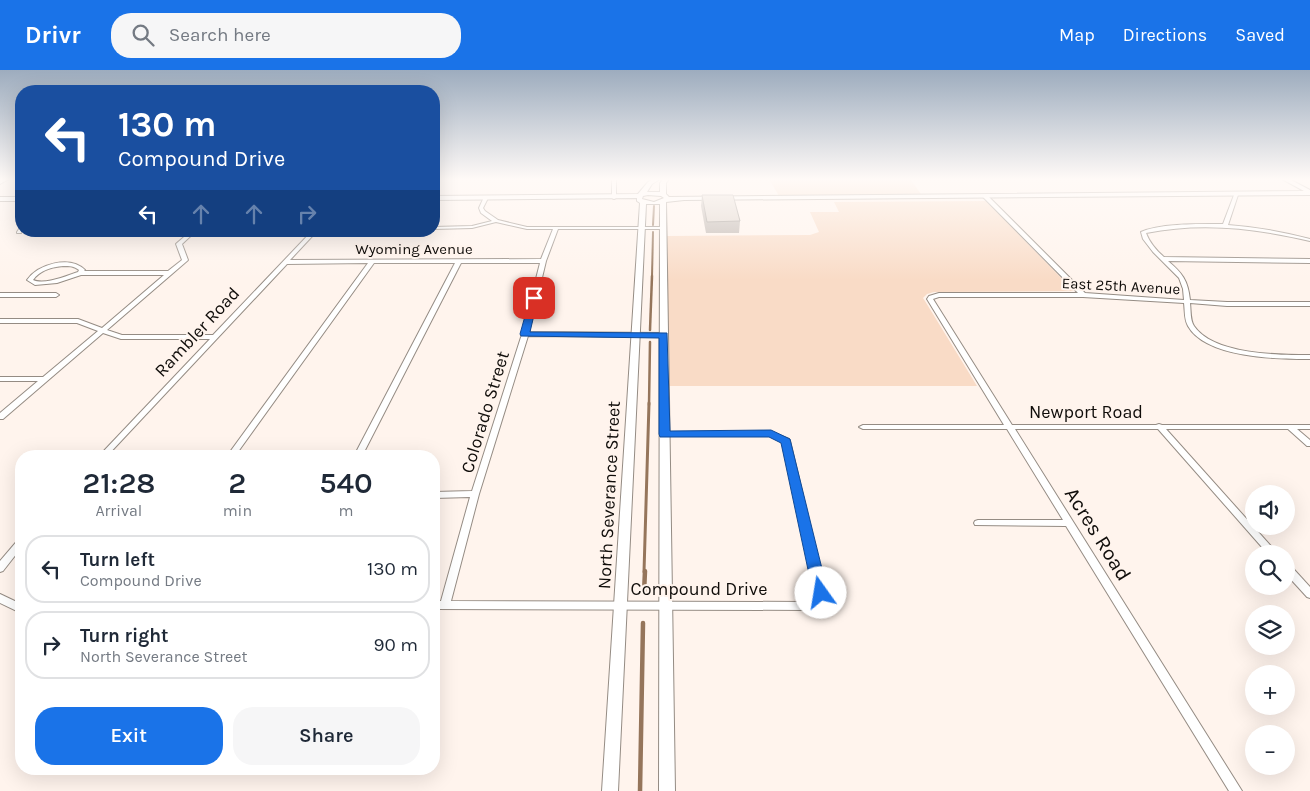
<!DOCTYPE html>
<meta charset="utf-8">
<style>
body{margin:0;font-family:Karla,sans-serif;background:#f6f6f7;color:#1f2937;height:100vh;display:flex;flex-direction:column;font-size:19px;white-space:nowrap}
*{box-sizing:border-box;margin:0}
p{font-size:16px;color:#747a83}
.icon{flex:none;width:28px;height:28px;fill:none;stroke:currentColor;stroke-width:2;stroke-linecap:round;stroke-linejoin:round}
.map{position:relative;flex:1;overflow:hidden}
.drawer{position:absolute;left:15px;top:380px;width:425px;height:325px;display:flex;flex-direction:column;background:#fff;border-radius:20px;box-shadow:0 5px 20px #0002}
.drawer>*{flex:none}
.top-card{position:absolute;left:15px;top:15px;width:425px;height:152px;border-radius:20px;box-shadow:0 5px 20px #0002;background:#1a4fa0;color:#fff;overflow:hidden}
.buttons{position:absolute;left:1245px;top:415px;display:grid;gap:10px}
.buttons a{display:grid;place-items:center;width:50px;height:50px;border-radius:50%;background:#fff;box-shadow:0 5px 20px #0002;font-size:25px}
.pin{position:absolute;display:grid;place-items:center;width:42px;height:42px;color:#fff;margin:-21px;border-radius:10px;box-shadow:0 2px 8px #0006}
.me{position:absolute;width:55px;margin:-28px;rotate:347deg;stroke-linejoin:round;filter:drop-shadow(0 0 4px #0008)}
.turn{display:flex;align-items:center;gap:18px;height:105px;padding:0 20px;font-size:22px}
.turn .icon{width:65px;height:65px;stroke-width:2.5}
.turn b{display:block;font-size:35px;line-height:42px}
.lanes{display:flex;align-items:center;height:48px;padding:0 20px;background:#0003;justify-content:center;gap:25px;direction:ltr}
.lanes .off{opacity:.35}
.eta{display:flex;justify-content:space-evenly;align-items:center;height:85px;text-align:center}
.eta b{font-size:30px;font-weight:600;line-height:35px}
.cta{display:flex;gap:10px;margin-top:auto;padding:10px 20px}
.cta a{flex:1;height:58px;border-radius:20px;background:#1a73e8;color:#fff;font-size:20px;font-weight:600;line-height:58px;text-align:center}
.cta a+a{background:#f6f6f7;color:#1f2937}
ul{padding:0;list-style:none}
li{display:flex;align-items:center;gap:15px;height:68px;margin:0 10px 8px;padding:0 10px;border:2px solid #e0e1e3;border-radius:20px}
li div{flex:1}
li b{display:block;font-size:19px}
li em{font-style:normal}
header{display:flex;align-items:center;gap:30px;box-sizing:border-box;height:70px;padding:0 25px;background:#1a73e8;color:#fff}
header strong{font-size:24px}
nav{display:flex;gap:28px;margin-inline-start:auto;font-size:18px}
.search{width:350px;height:45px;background:#f6f6f7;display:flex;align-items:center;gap:12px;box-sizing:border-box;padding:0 18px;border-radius:20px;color:#747a83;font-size:19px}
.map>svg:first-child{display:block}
</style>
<header>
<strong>Drivr</strong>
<div class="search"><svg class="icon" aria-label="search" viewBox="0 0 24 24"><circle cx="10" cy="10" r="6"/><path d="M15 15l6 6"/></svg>Search here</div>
<nav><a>Map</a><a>Directions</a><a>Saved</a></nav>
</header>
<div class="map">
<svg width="1310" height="721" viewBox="0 0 1310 721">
<rect width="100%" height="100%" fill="#fff4ed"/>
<g fill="#f9dbc6">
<path d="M769,109h141l11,15 -142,2z"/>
<path d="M986,131l88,90 -140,1 -7,2 -4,4 2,3 52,85h-308l-2,-150 143,-1 9,-3 -9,-20h29l-5,-10z"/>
</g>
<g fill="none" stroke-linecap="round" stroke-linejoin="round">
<g stroke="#95755b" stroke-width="2">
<path d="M653,155l1,-19"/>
<path d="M652,207l1,-45"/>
</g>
<g stroke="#95755b" stroke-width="2.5">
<path d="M650,260l2,-54"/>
<path d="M649,335l1,-63"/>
</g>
<path stroke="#95755b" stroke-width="3" d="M644,502l5,-169"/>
<g stroke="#95755b" stroke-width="4.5">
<path d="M644,523l1,-22"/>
<path d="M640,721l3,-168"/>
</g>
<defs>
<g id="minor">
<path d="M612,109h4v19l-2,1 -2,-1z"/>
<path d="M1236,124l2,1 -10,30c28,2 55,7 82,14v2c-55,-13 -109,-19 -164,-8 4,10 10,17 18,24l146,2v4l-142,-2c14,12 20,19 22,39l37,2h83v4h-83l-37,-3c1,8 0,17 4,23 20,29 85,29 116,29v4c-33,0 -104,-1 -122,-33 -4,-7 -3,-16 -4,-23l-101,-6h-144l-6,2 79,126h144l3,-1 3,1h148v4h-13l13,11v6h-3l-19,-17h-122l112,125h-10l-110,-125h-143l227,362h-13l-163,-265 -91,-1 -1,-2 1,-2 3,-1h85l-56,-91h-144l-4,-2 4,-2h141l-77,-126 2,-3 10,-3h139l-95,-96v-2h4l98,98 99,7 -1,-11 -4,-11 -26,-26 -10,-13 -2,-7c19,-9 60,-8 82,-8l11,-29z"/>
<path d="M484,127l4,1 -5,10 2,3 13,9 29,7h138v1l-2,1h-105l-12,32 -17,71 135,1 3,2 -3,2 -136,-1 -49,158 -28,107 357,1 8,-10 -34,-150 -12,-6h-106l-4,-2 4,-2h107l18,7 1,2 36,152 -13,16 -3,1 -376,-1v-8h7l29,-104 -36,1v-6l38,-1 50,-157 18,-71h-79l-99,193h-8l101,-193h-81l-139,193h-8l141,-193 -81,1 -180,192h-8l111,-117h-89l-18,-6 -100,86h-3v-6l38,-32h-38v-4h43l55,-46 -21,-8h-77v-4h78l24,9 62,-53h-83l-24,8 -22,2 -8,-5c11,-16 43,-25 58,-10l-1,1h84l14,-11 -6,-16 1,-1 14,-12h5l-14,13 6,16 -1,1 -80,69 15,5h91l99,-104h5l-27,29 251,-1 12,-30h-26l-31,-7 -24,6 -38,1v-2l38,-1 20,-5 -11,-8 -2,-5zM63,196c7,0 11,0 16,4l-1,2c-12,4 -33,13 -45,8 7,-10 19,-13 30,-14z"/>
<path d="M19,159h2v2h1l-1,2h-4v-1z"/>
<path d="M0,223h56l3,2 -3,2h-56z"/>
<path d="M21,469v9l-18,23 -3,1v-11l18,-21z"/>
<path d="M1286,494h3l21,23v11l-3,-1 -21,-23z"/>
<path d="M0,524l21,10v9l-21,-10z"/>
</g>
<g id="tertiary">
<path d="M2,109h7l-9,5v-4z"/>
<path d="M653,109h7l-8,5 -5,8h13v-9l3,-4h6l-3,4v11l3,3 635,-6 -22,-12h7l21,11v5l-626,5 -18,2 9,589h-16l1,-587h-14l-28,587h-16l38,-588 -3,-2v-3l-203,2v-4l204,-2 10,-12zM648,125l13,1 3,2 -10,4 -12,-3 1,-3z"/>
<rect x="0" y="127" width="21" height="4"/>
</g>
</defs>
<use href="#minor" stroke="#958c84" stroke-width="2"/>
<use href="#tertiary" stroke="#958c84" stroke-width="2"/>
<use href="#minor" fill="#fff" fill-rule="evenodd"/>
<use href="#tertiary" fill="#fff" fill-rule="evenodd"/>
</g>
<path fill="#beb5af" d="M702,125l38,26 -1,12h-33l-5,-27z"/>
<path fill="#ddd3cb" stroke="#9b948e" d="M702,125h31l7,26 -33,1z"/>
<linearGradient id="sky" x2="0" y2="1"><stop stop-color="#9dacbe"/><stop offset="0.52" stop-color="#fffaf7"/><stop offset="1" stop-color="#fffaf7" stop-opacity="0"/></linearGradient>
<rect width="1310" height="210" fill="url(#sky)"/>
<path fill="#1a73e8" stroke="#114b97" d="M534,225l4,3 -8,34 137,1 3,98 101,-1 19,9 38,154 -2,4 -5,2 -6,-2 -2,-4 -32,-150 -12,-6h-109l-1,-3v-96l-138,-2 -1,-2 10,-36z"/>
<g text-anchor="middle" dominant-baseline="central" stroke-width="4" stroke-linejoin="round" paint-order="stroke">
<g font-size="15" fill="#100d0a" stroke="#fff4ed">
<text x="414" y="179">Wyoming Avenue</text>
<text transform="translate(1121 216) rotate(3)">East 25th Avenue</text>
</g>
<g font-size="18" fill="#100d0a" stroke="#fff4ed">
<text transform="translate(197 262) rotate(-47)">Rambler Road</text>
<text transform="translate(485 342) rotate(-73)">Colorado Street</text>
<text x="1086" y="342">Newport Road</text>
<text transform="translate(609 425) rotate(-87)">North Severance Street</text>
<text x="699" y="519">Compound Drive</text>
</g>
<g font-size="21" fill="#100d0a" stroke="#fff4ed">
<text transform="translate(1098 464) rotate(58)">Acres Road</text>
</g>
</g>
</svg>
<div class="buttons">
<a><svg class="icon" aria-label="sound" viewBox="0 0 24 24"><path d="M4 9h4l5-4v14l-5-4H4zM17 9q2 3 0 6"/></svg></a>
<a><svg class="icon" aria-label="search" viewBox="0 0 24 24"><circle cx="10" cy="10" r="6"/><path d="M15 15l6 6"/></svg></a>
<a><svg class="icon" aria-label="layers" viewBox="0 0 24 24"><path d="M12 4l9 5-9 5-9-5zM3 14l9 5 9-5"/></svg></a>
<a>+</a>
<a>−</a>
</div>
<div class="pin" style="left:534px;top:228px;background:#d93025"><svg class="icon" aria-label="arrive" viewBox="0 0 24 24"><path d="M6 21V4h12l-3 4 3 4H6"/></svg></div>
<svg class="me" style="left:821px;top:523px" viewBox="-20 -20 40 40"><circle r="19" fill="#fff"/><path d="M0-13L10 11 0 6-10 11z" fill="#1a73e8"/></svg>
<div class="top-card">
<div class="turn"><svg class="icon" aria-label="left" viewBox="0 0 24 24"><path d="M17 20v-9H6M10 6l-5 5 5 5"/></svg><div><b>130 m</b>Compound Drive</div></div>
<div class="lanes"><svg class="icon" aria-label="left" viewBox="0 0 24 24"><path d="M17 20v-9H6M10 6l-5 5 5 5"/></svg><svg class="icon off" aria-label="ahead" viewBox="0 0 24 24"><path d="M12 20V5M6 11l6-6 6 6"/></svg><svg class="icon off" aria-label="ahead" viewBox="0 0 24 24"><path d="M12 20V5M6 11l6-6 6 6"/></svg><svg class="icon off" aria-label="right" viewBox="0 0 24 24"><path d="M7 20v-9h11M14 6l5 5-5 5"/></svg></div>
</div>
<section class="drawer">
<div class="eta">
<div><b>21:28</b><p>Arrival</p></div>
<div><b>2</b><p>min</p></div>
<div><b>540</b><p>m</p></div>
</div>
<ul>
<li><svg class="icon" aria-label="left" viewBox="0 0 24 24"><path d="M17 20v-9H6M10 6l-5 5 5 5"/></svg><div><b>Turn left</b><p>Compound Drive</p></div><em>130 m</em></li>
<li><svg class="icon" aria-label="right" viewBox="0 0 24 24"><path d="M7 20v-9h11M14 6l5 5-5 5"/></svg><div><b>Turn right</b><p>North Severance Street</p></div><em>90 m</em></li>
</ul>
<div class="cta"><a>Exit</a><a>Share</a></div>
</section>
</div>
